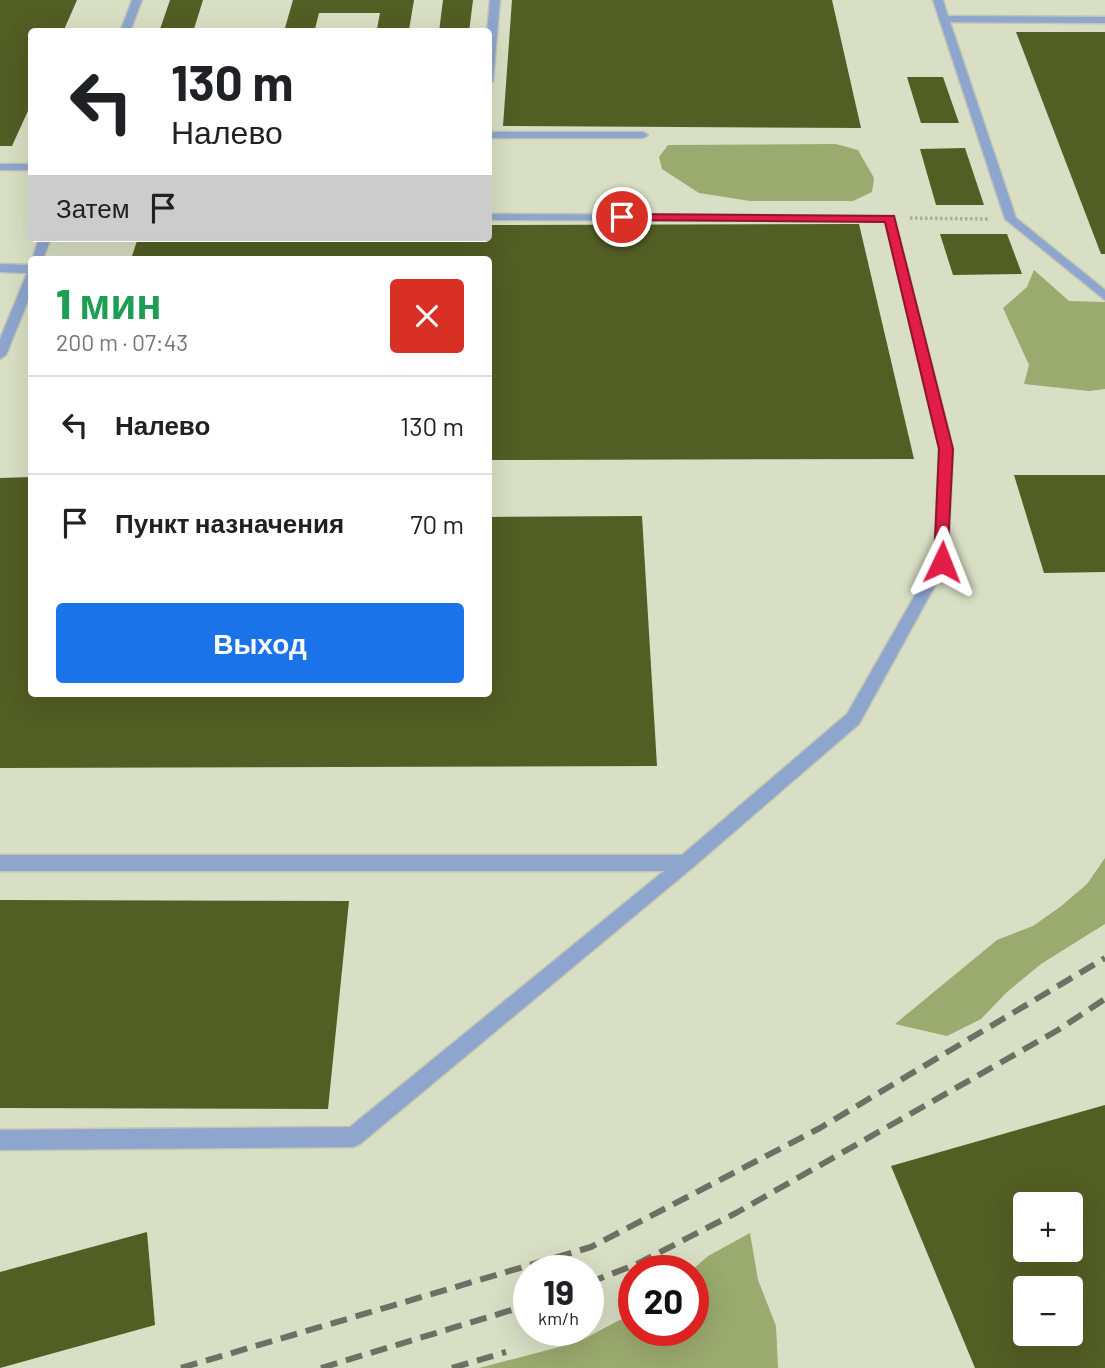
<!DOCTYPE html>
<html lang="ru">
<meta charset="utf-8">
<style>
body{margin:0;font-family:Barlow,sans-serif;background:#f6f6f6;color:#202124;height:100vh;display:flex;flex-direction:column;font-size:26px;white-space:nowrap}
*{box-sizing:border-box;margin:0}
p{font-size:23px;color:#757577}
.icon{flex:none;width:38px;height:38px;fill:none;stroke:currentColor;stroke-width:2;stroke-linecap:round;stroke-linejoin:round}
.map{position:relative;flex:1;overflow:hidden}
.side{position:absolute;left:28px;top:256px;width:464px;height:441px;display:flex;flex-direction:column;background:#fff;border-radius:7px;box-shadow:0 7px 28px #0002}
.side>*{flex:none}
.hud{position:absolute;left:28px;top:28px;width:464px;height:214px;border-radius:7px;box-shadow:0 7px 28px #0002;background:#fff;color:#202124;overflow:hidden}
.fabs{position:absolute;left:1013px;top:1192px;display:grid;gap:14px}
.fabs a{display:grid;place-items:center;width:70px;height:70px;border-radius:7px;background:#fff;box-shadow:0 7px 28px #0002;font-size:35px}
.speed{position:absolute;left:513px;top:1255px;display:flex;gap:14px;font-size:35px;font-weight:700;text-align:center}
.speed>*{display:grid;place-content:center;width:91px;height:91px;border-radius:50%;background:#fff;box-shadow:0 7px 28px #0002;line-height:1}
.speed small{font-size:18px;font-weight:400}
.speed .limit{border:10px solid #d22;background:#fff;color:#111}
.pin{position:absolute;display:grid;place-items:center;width:60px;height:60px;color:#fff;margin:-30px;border:4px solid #fff;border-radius:50%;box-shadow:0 2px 7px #0007}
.me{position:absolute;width:77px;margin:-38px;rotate:2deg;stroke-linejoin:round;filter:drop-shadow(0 0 5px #0008)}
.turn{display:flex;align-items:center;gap:24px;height:147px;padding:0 28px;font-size:32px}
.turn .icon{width:91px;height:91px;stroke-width:2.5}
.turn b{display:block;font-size:49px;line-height:60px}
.then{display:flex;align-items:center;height:66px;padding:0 28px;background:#0003;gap:14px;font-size:26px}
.round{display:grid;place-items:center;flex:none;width:74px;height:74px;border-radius:7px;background:#f6f6f6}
.head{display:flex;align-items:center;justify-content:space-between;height:119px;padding:0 28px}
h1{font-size:42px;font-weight:800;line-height:52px;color:#1e9e55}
.action{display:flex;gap:14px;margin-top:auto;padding:14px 28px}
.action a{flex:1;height:80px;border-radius:7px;background:#1a73e8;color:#fff;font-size:28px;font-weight:800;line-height:80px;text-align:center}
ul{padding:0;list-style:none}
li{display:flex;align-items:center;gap:21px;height:98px;padding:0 28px;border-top:2px solid #e0e0e0}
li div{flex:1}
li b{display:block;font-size:26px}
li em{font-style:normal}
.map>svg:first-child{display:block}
</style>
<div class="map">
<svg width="1105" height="1368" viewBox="0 0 1105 1368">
<rect width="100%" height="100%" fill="#e5ebd7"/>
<path fill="#d8dfc4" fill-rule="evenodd" d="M0,0h1105v1368h-1105zM32,32h456v206h-456zM32,259h456v434h-456zM1026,1204h45v46h-45zM528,1270h60v60h-60zM634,1270h59v60h-59zM1026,1288h45v46h-45z"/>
<g fill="#9baa6e">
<path d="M836,144l22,6 16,28 -2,14 -19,9h-103l-51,-8 -37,-24 -3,-12 9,-12z"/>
<path d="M1034,270l35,31 36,1v87l-16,2 -65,-7 5,-19 -26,-57 24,-21z"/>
<path d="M1105,858v66l-64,40 -34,28 -26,27 -34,17 -52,-12 102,-84 36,-14 27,-19 27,-23z"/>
<path d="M750,1233l8,47 18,46 2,42h-299l99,-26 55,-29 1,17h59l-1,-60 16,-14z"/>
</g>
<g fill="#525e24" fill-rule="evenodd">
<path d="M0,0h77l-14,32h-31v70l-20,44h-12z"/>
<path d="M170,0h33l-10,32h-34z"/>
<path d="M293,0h121l-5,30 -32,-1 3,-16h-61l-4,16 -30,-1z"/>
<path d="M443,0h30l-4,32h-30z"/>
<path d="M512,0h320l29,128 -358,-2z"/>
<path d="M1016,32h89v222h-4z"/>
<path d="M907,77h36l16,46h-38z"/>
<path d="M965,148l19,57h-48l-16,-56z"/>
<path d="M859,224l55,235 -426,1v-201h-357l7,-21h350v-13z"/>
<path d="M940,234h67l15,40 -69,1z"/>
<path d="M1014,475h91v97l-61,1z"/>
<path d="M32,477v216h456v-176l154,-1 15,250 -657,2v-290z"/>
<path d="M0,900l349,1 -21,208 -328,-1z"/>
<path d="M1105,1105v263h-130l-84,-202zM1026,1204h45v46h-45zM1026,1288h45v46h-45z"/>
<path d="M147,1232l8,93 -155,43v-96z"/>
</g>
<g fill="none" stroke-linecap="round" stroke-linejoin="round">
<defs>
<g id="lane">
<path d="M132,0h10l-12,32h-10z"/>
<path d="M490,0h10l-7,81 -5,3 -1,-52z"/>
<path d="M933,0h10l5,16 157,1v6l-155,-1 66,196 89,72v10l-100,-81z"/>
<path d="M488,132h155l5,3 -5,3h-155z"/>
<rect x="0" y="164" width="32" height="6"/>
<path d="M488,214l406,2 59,232 -5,114 -89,162 -167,144 -332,276 -7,3 -353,3v-20l350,-3 314,-256h-664v-16h682l165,-141 87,-152 5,-114 -54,-227 -397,-1z"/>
<path d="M39,238h12l-8,21 -11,1z"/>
<path d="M0,264l32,1v26l-26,64 -6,4v-20l27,-66 -27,-1z"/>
</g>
</defs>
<use href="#lane" stroke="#c0c6b4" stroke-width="3"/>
<path stroke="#a8ad9d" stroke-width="3.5" stroke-dasharray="2.5 2.5" stroke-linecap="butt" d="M910,218l79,1"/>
<use href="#lane" fill="#8ea6ce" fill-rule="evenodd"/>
<g stroke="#6d7165" stroke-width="6" stroke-dasharray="17 9" stroke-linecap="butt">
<path d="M588,1283l49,-19 99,-51 322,-183 47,-31"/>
<path d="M181,1368l410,-121 229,-119 285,-170"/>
<path d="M321,1368l207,-63"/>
<path d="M452,1368l54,-16"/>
</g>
</g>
<path fill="#e11d48" stroke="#92132f" stroke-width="2" d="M622,214l272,2 59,233 -6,117 -5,1 -8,-5 5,-113 -54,-227 -267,-2v-5z"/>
</svg>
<div class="fabs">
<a>+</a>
<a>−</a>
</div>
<div class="speed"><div>19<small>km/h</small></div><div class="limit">20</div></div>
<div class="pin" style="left:622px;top:217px;background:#d93025"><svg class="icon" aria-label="arrive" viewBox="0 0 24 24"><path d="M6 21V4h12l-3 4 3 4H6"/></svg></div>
<svg class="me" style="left:942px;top:562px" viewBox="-20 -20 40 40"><path d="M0-17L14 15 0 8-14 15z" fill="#e11d48" stroke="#fff" stroke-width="4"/></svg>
<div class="hud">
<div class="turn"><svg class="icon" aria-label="left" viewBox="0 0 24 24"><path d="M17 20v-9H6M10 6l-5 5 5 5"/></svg><div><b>130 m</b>Налево</div></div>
<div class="then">Затем<svg class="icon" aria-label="arrive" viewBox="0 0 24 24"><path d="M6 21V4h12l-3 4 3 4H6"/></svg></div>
</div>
<section class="side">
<div class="head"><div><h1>1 мин</h1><p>200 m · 07:43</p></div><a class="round" style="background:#d93025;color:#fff"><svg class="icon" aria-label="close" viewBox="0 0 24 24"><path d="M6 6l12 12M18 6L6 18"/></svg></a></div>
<ul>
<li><svg class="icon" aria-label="left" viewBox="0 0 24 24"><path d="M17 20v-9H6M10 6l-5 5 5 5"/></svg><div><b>Налево</b></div><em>130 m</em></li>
<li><svg class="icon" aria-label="arrive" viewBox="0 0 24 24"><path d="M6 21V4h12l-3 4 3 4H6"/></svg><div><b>Пункт назначения</b></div><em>70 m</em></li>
</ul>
<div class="action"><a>Выход</a></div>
</section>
</div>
